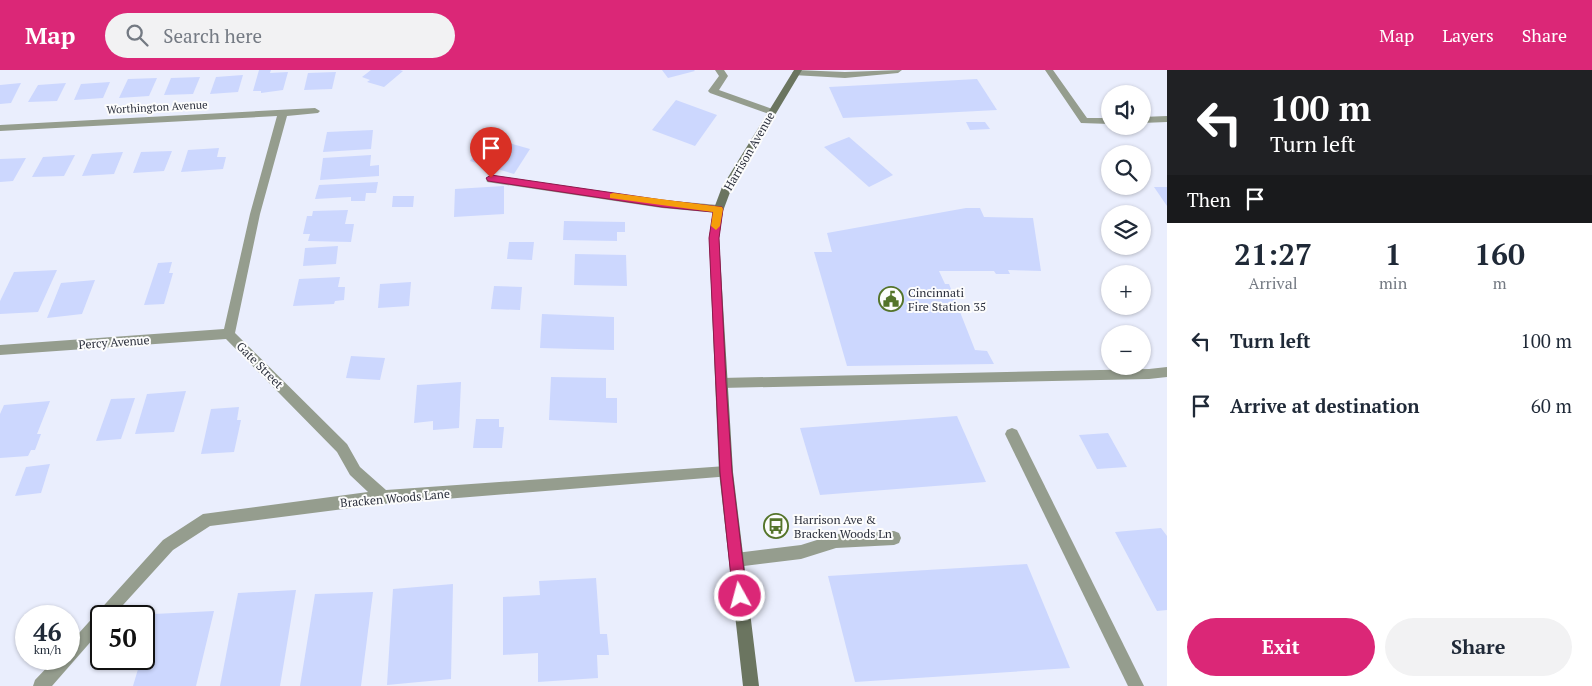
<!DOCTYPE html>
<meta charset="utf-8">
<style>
body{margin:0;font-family:"PT Serif",serif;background:#f2f2f3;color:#1f2937;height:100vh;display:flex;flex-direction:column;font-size:19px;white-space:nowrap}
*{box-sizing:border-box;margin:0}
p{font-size:16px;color:#747a83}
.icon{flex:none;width:28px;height:28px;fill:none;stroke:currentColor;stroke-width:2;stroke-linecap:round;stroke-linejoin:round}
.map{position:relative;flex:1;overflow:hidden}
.sheet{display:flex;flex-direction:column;background:#fff;width:425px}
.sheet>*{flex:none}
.banner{background:#202124;color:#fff;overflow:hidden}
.tools{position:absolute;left:1101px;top:15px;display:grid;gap:10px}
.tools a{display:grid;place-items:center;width:50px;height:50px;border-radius:50%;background:#fff;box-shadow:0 1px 4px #0004;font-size:25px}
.speed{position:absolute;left:15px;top:535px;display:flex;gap:10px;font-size:25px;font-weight:700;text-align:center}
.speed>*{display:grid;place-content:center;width:65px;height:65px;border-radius:50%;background:#fff;box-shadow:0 1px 4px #0004;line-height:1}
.speed small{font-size:12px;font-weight:400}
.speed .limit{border:2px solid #111;border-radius:8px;background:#fff;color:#111}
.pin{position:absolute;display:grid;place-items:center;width:42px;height:42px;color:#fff;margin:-51px -21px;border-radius:50% 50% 50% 0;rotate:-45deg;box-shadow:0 0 5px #0007}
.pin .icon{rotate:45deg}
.me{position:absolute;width:55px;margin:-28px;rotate:353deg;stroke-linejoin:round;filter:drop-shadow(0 0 4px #0008)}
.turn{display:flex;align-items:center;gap:18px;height:105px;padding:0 20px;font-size:22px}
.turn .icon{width:65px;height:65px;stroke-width:2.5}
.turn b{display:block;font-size:35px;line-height:42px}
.then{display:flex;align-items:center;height:48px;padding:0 20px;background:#0003;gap:10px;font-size:19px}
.eta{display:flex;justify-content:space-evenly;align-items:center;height:85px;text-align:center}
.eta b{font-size:30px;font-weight:600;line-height:35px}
.primary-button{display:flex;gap:10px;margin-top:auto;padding:10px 20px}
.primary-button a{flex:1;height:58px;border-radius:30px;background:#db2777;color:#fff;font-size:20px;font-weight:600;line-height:58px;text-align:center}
.primary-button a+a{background:#f2f2f3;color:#1f2937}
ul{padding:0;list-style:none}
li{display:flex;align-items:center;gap:15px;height:65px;padding:0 20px}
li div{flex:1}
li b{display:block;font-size:19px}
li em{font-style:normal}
header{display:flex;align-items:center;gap:30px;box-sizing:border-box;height:70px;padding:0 25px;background:#db2777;color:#fff}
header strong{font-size:24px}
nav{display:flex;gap:28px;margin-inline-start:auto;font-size:18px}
.search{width:350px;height:45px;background:#f2f2f3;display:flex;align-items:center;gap:12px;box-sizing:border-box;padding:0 18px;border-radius:28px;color:#747a83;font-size:19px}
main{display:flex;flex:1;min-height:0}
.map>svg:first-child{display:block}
</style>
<header>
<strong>Map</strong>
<div class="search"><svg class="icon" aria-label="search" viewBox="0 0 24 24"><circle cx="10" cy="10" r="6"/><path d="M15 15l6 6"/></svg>Search here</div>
<nav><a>Map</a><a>Layers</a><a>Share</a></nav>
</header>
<main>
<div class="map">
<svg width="1167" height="616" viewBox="0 0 1167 616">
<rect width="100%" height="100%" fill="#eaeefd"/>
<g fill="#ccd7fe">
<path d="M259,0h12l-1,3 18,-1 -5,18 -22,3v-2h-8z"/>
<path d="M371,0h29l3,1 -19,16 -17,-5 3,-2 -8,-3z"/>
<path d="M662,0h32l1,1 -27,7z"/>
<path d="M336,2l-4,17 -28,1 4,-17z"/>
<path d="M243,5l-5,17 -28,2 6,-17z"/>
<path d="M200,7l-7,17 -29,1 7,-17z"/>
<path d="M157,8l-8,18 -30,2 9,-19z"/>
<path d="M977,9l20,31 -154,8 -14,-31z"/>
<path d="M110,12l-7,16 -29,2 7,-16z"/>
<path d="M21,13l-10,20 -11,1v-19z"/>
<path d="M66,13l-9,18 -29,1 10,-17z"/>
<path d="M676,30l41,15 -22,31 -43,-16z"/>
<path d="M966,52h19l5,7 -20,1z"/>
<path d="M373,60l-2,19 -48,3 4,-20z"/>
<path d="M487,67l43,12 -16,25 -44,-13z"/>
<path d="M849,67l44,38 -24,12 -45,-40z"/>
<path d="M219,78l-2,9h9l-3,12 -42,3 7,-22z"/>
<path d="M172,81l-8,20 -31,2 8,-21z"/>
<path d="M123,82l-9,22 -32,2 10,-22z"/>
<path d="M75,85l-11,21 -32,1 11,-20z"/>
<path d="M371,85l-1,11 9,-1v11l-59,4 3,-22z"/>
<path d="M26,88l-13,23 -13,1v-23z"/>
<path d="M378,112l-2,11h-10l-1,8h-14v-4l-36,2 4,-14z"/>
<path d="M504,116v28l-50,3 1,-28z"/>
<path d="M1154,117h13v19z"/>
<path d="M393,126h21l-1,11h-21z"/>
<path d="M966,138h14l4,9 49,1 8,53 -33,-1 2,4h-14l-2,-3h-55l6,13h4l26,66 12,1 7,13 -147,2 -33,-114h18l-5,-19z"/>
<path d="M348,140l-3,14h9l-3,18 -43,-1 2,-7h-7l4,-18h5l1,-5z"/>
<path d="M564,151l61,1v10h-8v9l-54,-1z"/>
<path d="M509,172h25l-2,18 -25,-1z"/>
<path d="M338,176l-2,18 -33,2 2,-18z"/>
<path d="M575,184l51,1 1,31 -53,-1z"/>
<path d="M172,192l-3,11h4l-9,31 -20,1 14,-42z"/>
<path d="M57,200l-19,42 -38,2v-13l14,-29z"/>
<path d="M340,207l-2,10h7l-1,13 -9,1 -1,3 -41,2 6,-27z"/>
<path d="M95,210l-13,34 -35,4 14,-35z"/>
<path d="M411,212l-2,24 -31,2 2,-24z"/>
<path d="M494,216l28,1 -2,23 -29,-1z"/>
<path d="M542,244l72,3v33l-74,-2z"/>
<path d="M351,286l34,2 -5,22 -34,-2z"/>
<path d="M551,307l55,1v20h11v25l-68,-3z"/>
<path d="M461,312l-2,46 -26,2v-9l-19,2 3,-38z"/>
<path d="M186,321l-12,41 -39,2 12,-40z"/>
<path d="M135,328l-14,41 -25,2 15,-42z"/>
<path d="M50,331l-13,33h4l-6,16h-4l-3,6 -28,2v-44l4,-9z"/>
<path d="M239,337l-2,13h4l-7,32 -33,2 10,-45z"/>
<path d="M957,346l29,66 -166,13 -20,-67z"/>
<path d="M476,349h23v8h5l-2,21h-29z"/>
<path d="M1108,363l19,34 -30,2 -18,-34z"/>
<path d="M50,394l-9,29 -26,3 11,-29z"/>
<path d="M1161,458l6,8v74l-10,1 -42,-79z"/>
<path d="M1027,494l43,104 -215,14 -27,-106z"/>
<path d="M596,508l4,56h7l2,21h-12l1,23 -60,4v-29l-35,2v-58l37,-2 -1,-14z"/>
<path d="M453,514l-2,95 -64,6 6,-96z"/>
<path d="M296,520l-16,96h-60l18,-93z"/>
<path d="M373,522l-12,94h-61l15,-92z"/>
<path d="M214,541l-18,75h-63l8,-27h3v-9l10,-36z"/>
</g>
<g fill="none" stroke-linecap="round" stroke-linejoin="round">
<g fill="#959d8e" fill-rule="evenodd">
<path d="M715,0h9l4,6 -9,14 56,20v4h-6l-59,-21 -2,-2 11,-15z"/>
<path d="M796,0l49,2 57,-2 -4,3 -53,5 -52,-3 -1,-2z"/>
<path d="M1045,0h8l34,48h23v6l-29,-1z"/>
<path d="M1167,46v6l-25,1v-6z"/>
<path d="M491,105l171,25 56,5 5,4 -5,4 -56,-5 -175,-26 -1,-3z"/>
<path d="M1167,297v10l-18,2 -428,9 -4,-1 -2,-4 2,-4 4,-1 428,-9z"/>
<path d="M1012,358l5,2 127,256h-16l-123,-252 2,-4z"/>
<path d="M894,461l5,2 2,5 -2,5 -5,2 -58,3 -35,11 -65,8 -5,-2 -2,-5 2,-5 5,-2 65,-8 35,-11z"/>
</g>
<path fill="#959d8e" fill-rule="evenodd" d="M315,38l5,3 -2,2 -31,3 -27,98 -25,119 112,111 13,23 26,23 340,-24 5,2 2,4 -2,4 -348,28 -173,22 -37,24 -60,66h-12v14l-49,56h-19l2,-6 20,-21h14v-15l94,-104 40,-26 165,-22 -18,-17 -13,-23 -111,-113 -226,16v-10l224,-16 26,-115 27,-98 -277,15v-6z"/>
<path fill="#6b7560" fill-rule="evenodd" d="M794,0h8l-70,117 -9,24 -4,27 14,234 26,214h-16l-24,-214 -10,-234 4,-27 9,-24z"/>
</g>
<path fill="#db2777" stroke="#8e194d" d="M491,105l171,25 60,7 1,2 -4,29 7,145 6,89 15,124 -2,5 -5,2 -5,-2 -2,-5 -13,-124 -11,-234 4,-26 -51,-5 -174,-26 -2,-3z"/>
<path fill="#f59e0b" d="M613,123l109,14 1,2 -3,17 -4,4 -5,-4 2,-14 -103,-14v-4z"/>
<defs>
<symbol id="civic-ring" viewBox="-11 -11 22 22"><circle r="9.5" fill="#fcfcfc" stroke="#54742a" stroke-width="1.5"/><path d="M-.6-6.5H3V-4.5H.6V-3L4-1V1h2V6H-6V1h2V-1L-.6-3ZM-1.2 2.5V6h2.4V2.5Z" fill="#54742a"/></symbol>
<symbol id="bus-ring" viewBox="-11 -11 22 22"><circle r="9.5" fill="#fcfcfc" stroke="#54742a" stroke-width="1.5"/><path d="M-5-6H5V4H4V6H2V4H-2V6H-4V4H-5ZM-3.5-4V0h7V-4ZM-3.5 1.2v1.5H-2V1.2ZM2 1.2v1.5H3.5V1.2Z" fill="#54742a"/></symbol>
</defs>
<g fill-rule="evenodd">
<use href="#civic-ring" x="877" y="215" width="28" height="28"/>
<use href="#bus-ring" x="762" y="442" width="28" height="28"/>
</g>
<g text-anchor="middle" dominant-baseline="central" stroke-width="4" stroke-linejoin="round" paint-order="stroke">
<g font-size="11" fill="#2c303d" stroke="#fcfcfc">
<text transform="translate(157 37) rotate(-3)">Worthington Avenue</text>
</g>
<g font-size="12" fill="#2c303d" stroke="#fcfcfc">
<text transform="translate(749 81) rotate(-60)">Harrison Avenue</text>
<text transform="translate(114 272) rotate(-4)">Percy Avenue</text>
<text transform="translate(260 295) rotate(45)">Gate Street</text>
<text transform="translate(395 428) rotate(-5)">Bracken Woods Lane</text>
</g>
<g font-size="12" fill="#2c303d" stroke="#fcfcfc" text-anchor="start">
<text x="908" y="222">Cincinnati<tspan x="908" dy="14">Fire Station 35</tspan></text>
<text x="794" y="449">Harrison Ave &amp;<tspan x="794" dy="14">Bracken Woods Ln</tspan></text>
</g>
</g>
</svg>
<div class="tools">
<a><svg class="icon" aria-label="sound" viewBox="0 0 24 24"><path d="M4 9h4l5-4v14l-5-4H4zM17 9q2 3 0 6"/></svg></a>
<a><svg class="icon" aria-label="search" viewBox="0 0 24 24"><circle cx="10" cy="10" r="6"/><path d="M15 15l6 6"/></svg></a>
<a><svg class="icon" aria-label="layers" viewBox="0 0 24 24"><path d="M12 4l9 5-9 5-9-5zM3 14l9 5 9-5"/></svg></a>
<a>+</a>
<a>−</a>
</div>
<div class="speed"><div>46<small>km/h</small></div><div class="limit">50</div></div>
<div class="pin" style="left:491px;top:108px;background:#d93025"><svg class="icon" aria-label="arrive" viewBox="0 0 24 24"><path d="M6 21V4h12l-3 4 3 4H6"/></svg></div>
<svg class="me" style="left:740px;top:526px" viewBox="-20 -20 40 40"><circle r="17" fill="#db2777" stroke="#fff" stroke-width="3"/><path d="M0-11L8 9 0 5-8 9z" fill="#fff"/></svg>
</div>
<section class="sheet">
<div class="banner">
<div class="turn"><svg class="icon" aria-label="left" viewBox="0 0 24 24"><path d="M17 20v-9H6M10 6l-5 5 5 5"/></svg><div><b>100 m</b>Turn left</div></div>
<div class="then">Then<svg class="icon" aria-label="arrive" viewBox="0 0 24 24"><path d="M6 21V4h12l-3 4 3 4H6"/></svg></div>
</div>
<div class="eta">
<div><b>21:27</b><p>Arrival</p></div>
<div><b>1</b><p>min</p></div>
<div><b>160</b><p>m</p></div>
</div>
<ul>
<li><svg class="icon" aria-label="left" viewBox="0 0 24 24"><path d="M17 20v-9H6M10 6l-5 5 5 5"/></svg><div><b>Turn left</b></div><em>100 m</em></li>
<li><svg class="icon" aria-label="arrive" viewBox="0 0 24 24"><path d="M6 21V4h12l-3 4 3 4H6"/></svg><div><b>Arrive at destination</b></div><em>60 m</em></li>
</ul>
<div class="primary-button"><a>Exit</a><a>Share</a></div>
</section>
</main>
